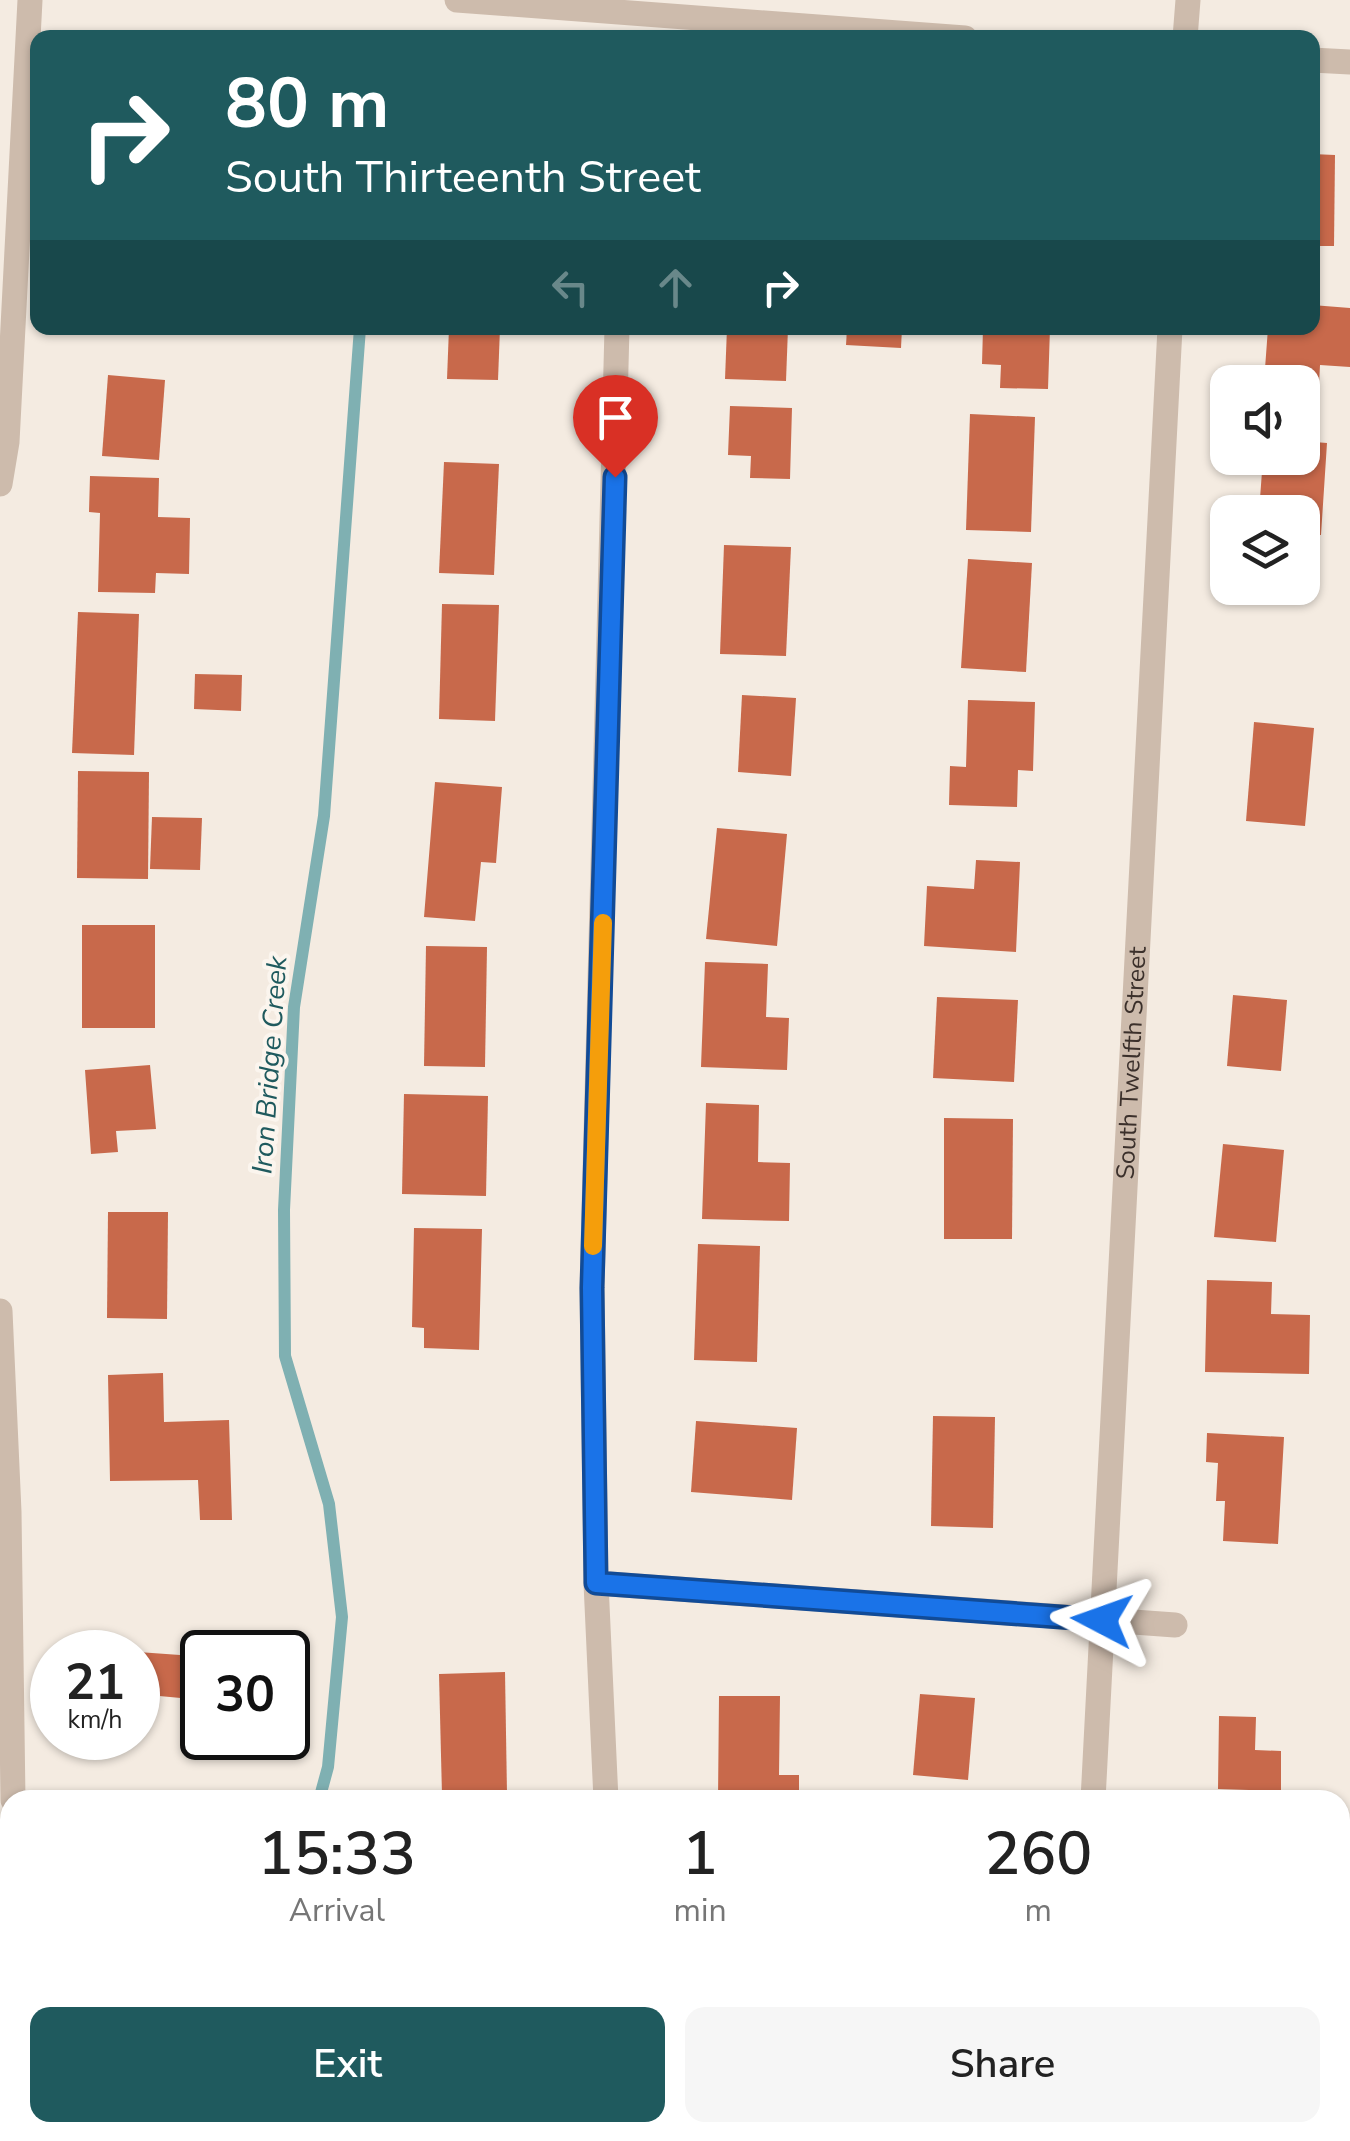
<!DOCTYPE html>
<style>
body{margin:0;font-family:"Nunito Sans",sans-serif;background:#f6f6f6;color:#222;height:100vh;display:flex;flex-direction:column;font-size:38px;white-space:nowrap}
*{box-sizing:border-box;margin:0}
p{font-size:32px;color:#767676}
.icon{flex:none;width:55px;height:55px;fill:none;stroke:currentColor;stroke-width:2;stroke-linecap:round;stroke-linejoin:round}
.map{position:relative;flex:1;overflow:hidden}
.panel{position:absolute;left:0px;top:1790px;width:1350px;height:352px;display:flex;flex-direction:column;background:#fff;border-radius:30px 30px 0 0;box-shadow:0 2px 8px #0004}
.panel>*{flex:none}
.banner{position:absolute;left:30px;top:30px;width:1290px;height:305px;border-radius:20px;box-shadow:0 2px 8px #0004;background:#1f5a5e;color:#fff;overflow:hidden}
.controls{position:absolute;left:1210px;top:365px;display:grid;gap:20px}
.controls a{display:grid;place-items:center;width:110px;height:110px;border-radius:20px;background:#fff;box-shadow:0 2px 8px #0004;font-size:50px}
.speed{position:absolute;left:30px;top:1630px;display:flex;gap:20px;font-size:50px;font-weight:700;text-align:center}
.speed>*{display:grid;place-content:center;width:130px;height:130px;border-radius:50%;background:#fff;box-shadow:0 2px 8px #0004;line-height:1}
.speed small{font-size:25px;font-weight:400}
.speed .limit{border:5px solid #111;border-radius:15px;background:#fff;color:#111}
.pin{position:absolute;display:grid;place-items:center;width:85px;height:85px;color:#fff;margin:-102px -42px;border-radius:50% 50% 50% 0;rotate:-45deg;box-shadow:0 0 10px #0007}
.pin .icon{rotate:45deg}
.me{position:absolute;width:110px;margin:-55px;rotate:274deg;stroke-linejoin:round;filter:drop-shadow(0 0 8px #0008)}
.turn{display:flex;align-items:center;gap:35px;height:210px;padding:0 30px;font-size:45px}
.turn .icon{width:130px;height:130px;stroke-width:2.5}
.turn b{display:block;font-size:70px;line-height:85px}
.lanes{display:flex;align-items:center;height:95px;padding:0 30px;background:#0003;justify-content:center;gap:50px;direction:ltr}
.lanes .off{opacity:.35}
.eta{display:flex;justify-content:space-evenly;align-items:center;height:170px;text-align:center}
.eta b{font-size:60px;font-weight:600;line-height:70px}
.cta{display:flex;gap:20px;margin-top:auto;padding:20px 30px}
.cta a{flex:1;height:115px;border-radius:20px;background:#1f5a5e;color:#fff;font-size:40px;font-weight:600;line-height:115px;text-align:center}
.cta a+a{background:#f6f6f6;color:#222}
.map>svg:first-child{display:block}
</style>
<div class="map">
<svg width="1350" height="2141" viewBox="0 0 1350 2141">
<rect width="100%" height="100%" fill="#f4ebe1"/>
<g fill="none" stroke-linecap="round" stroke-linejoin="round">
<g stroke="#7fb0b2" stroke-width="12">
<path d="M319,1800l9,-33 14,-150 -13,-113 -44,-148 -1,-146 10,-203 30,-191 36,-488"/>
<path d="M225,2141l3,-9"/>
</g>
</g>
<g fill="#c8694b">
<path d="M1312,154l23,1 -1,91h-22z"/>
<path d="M1312,305l38,3v59l-30,-2 -2,39 -16,-1v-21h-38l4,-54h44z"/>
<path d="M449,328h51l-2,52 -51,-1z"/>
<path d="M727,328h61l-2,53 -61,-2z"/>
<path d="M847,328h55l-1,20 -55,-3z"/>
<path d="M983,328h67l-2,61 -48,-1 1,-23 -19,-1z"/>
<path d="M108,375l57,5 -6,80 -57,-4z"/>
<path d="M730,406l62,2 -2,71 -40,-1 1,-22 -23,-1z"/>
<path d="M970,414l65,3 -4,115 -65,-2z"/>
<path d="M1302,441l25,2 -6,92 -19,-1v-22h-43l4,-54h39z"/>
<path d="M444,462l55,2 -5,111 -55,-2z"/>
<path d="M90,476l69,2 -1,39 32,1 -1,56 -33,-1 -1,20 -57,-1 2,-79 -11,-1z"/>
<path d="M724,545l67,2 -5,109 -66,-2z"/>
<path d="M968,559l64,4 -6,109 -65,-4z"/>
<path d="M442,604l57,1 -4,116 -56,-2z"/>
<path d="M78,612l61,2 -5,141 -62,-2z"/>
<path d="M195,674l47,1 -1,36 -47,-2z"/>
<path d="M742,695l54,3 -5,78 -53,-4z"/>
<path d="M968,700l67,2 -2,69 -15,-1 -1,37 -68,-2 1,-39 16,1z"/>
<path d="M1254,722l60,6 -9,98 -59,-5z"/>
<path d="M78,771l71,1 -1,107 -71,-1z"/>
<path d="M435,782l67,5 -6,76 -15,-1 -6,59 -51,-4z"/>
<path d="M152,817l50,1 -2,52 -50,-1z"/>
<path d="M717,828l70,6 -10,112 -71,-7z"/>
<path d="M976,860l44,2 -4,90 -92,-6 3,-60 47,3z"/>
<rect x="82" y="925" width="73" height="103"/>
<path d="M426,946l61,1 -2,120 -61,-1z"/>
<path d="M705,962l63,2 -2,53 23,1 -2,52 -86,-3z"/>
<path d="M1233,995l54,5 -6,71 -54,-5z"/>
<path d="M937,997l81,3 -4,82 -81,-4z"/>
<path d="M150,1065l6,64 -40,2 2,21 -27,2 -6,-84z"/>
<path d="M404,1094l84,2 -2,100 -84,-2z"/>
<path d="M706,1103l53,2 -1,57 32,1 -1,58 -87,-2z"/>
<path d="M944,1118l69,1 -1,120h-68z"/>
<path d="M1223,1144l61,6 -8,92 -62,-5z"/>
<path d="M108,1212h60l-1,107 -60,-1z"/>
<path d="M414,1228l68,1 -3,121 -55,-2v-20l-12,-1z"/>
<path d="M698,1244l62,2 -3,116 -63,-2z"/>
<path d="M1207,1280l65,2 -1,32 39,1 -1,59 -104,-2z"/>
<path d="M163,1373l1,49 65,-2 3,100h-32l-2,-40 -88,1 -2,-106z"/>
<path d="M933,1416l62,1 -2,111 -62,-2z"/>
<path d="M696,1421l101,7 -5,72 -101,-8z"/>
<path d="M1207,1433l77,4 -6,107 -55,-3 2,-40h-9l2,-38 -12,-1z"/>
<path d="M196,1638l58,4 -1,10h-51v48l-64,-6v-42l56,4z"/>
<path d="M505,1672l2,122 -65,1 -3,-121z"/>
<path d="M920,1694l55,4 -7,82 -55,-5z"/>
<path d="M719,1696h61l-1,79h20v25h-81z"/>
<path d="M1219,1716l37,1 -1,33 26,1v40l-63,-2z"/>
</g>
<g fill="none" stroke-linecap="round" stroke-linejoin="round">
<g stroke="#cdbbac" stroke-width="25">
<path d="M457,0l508,38"/>
<path d="M1185,38l3,-38"/>
<path d="M1312,60l38,2"/>
<path d="M0,484l7,-42 23,-442"/>
<path d="M0,1311l9,201 4,288"/>
<path d="M596,1583l579,42"/>
<path d="M606,1800l-10,-217 -4,-295 25,-960"/>
<path id="s1" d="M1093,1800l77,-1472"/>
<path d="M0,2039h10"/>
<path d="M874,2132l34,9"/>
<path d="M611,2141l1,-9"/>
<path d="M1076,2141l1,-9"/>
</g>
</g>
<g fill="none" stroke-linecap="round" stroke-linejoin="round">
<defs>
<path id="route" d="M615,477l-23,811 4,295 506,37"/>
</defs>
<use href="#route" stroke="#114b97" stroke-width="25"/>
<use href="#route" stroke="#1a73e8" stroke-width="18"/>
<path stroke="#f59e0b" stroke-width="18" d="M593,1246l10,-323"/>
</g>
<g text-anchor="middle" dominant-baseline="central" stroke-width="8" stroke-linejoin="round" paint-order="stroke">
<g font-size="25" fill="#3b302b" stroke="#fbf5ee">
<text stroke="none"><textPath href="#s1" startOffset="738">South Twelfth Street</textPath></text>
</g>
<g font-size="28" font-style="italic" fill="#1f5a5e" stroke="#fbf5ee">
<text transform="translate(270 1065) rotate(-86)">Iron Bridge Creek</text>
</g>
</g>
</svg>
<div class="controls">
<a><svg class="icon" aria-label="sound" viewBox="0 0 24 24"><path d="M4 9h4l5-4v14l-5-4H4zM17 9q2 3 0 6"/></svg></a>
<a><svg class="icon" aria-label="layers" viewBox="0 0 24 24"><path d="M12 4l9 5-9 5-9-5zM3 14l9 5 9-5"/></svg></a>
</div>
<div class="speed"><div>21<small>km/h</small></div><div class="limit">30</div></div>
<div class="pin" style="left:615px;top:477px;background:#d93025"><svg class="icon" aria-label="arrive" viewBox="0 0 24 24"><path d="M6 21V4h12l-3 4 3 4H6"/></svg></div>
<svg class="me" style="left:1102px;top:1620px" viewBox="-20 -20 40 40"><path d="M0-17L14 15 0 8-14 15z" fill="#1a73e8" stroke="#fff" stroke-width="4"/></svg>
<div class="banner">
<div class="turn"><svg class="icon" aria-label="right" viewBox="0 0 24 24"><path d="M7 20v-9h11M14 6l5 5-5 5"/></svg><div><b>80 m</b>South Thirteenth Street</div></div>
<div class="lanes"><svg class="icon off" aria-label="left" viewBox="0 0 24 24"><path d="M17 20v-9H6M10 6l-5 5 5 5"/></svg><svg class="icon off" aria-label="ahead" viewBox="0 0 24 24"><path d="M12 20V5M6 11l6-6 6 6"/></svg><svg class="icon" aria-label="right" viewBox="0 0 24 24"><path d="M7 20v-9h11M14 6l5 5-5 5"/></svg></div>
</div>
<section class="panel">
<div class="eta">
<div><b>15:33</b><p>Arrival</p></div>
<div><b>1</b><p>min</p></div>
<div><b>260</b><p>m</p></div>
</div>
<div class="cta"><a>Exit</a><a>Share</a></div>
</section>
</div>
